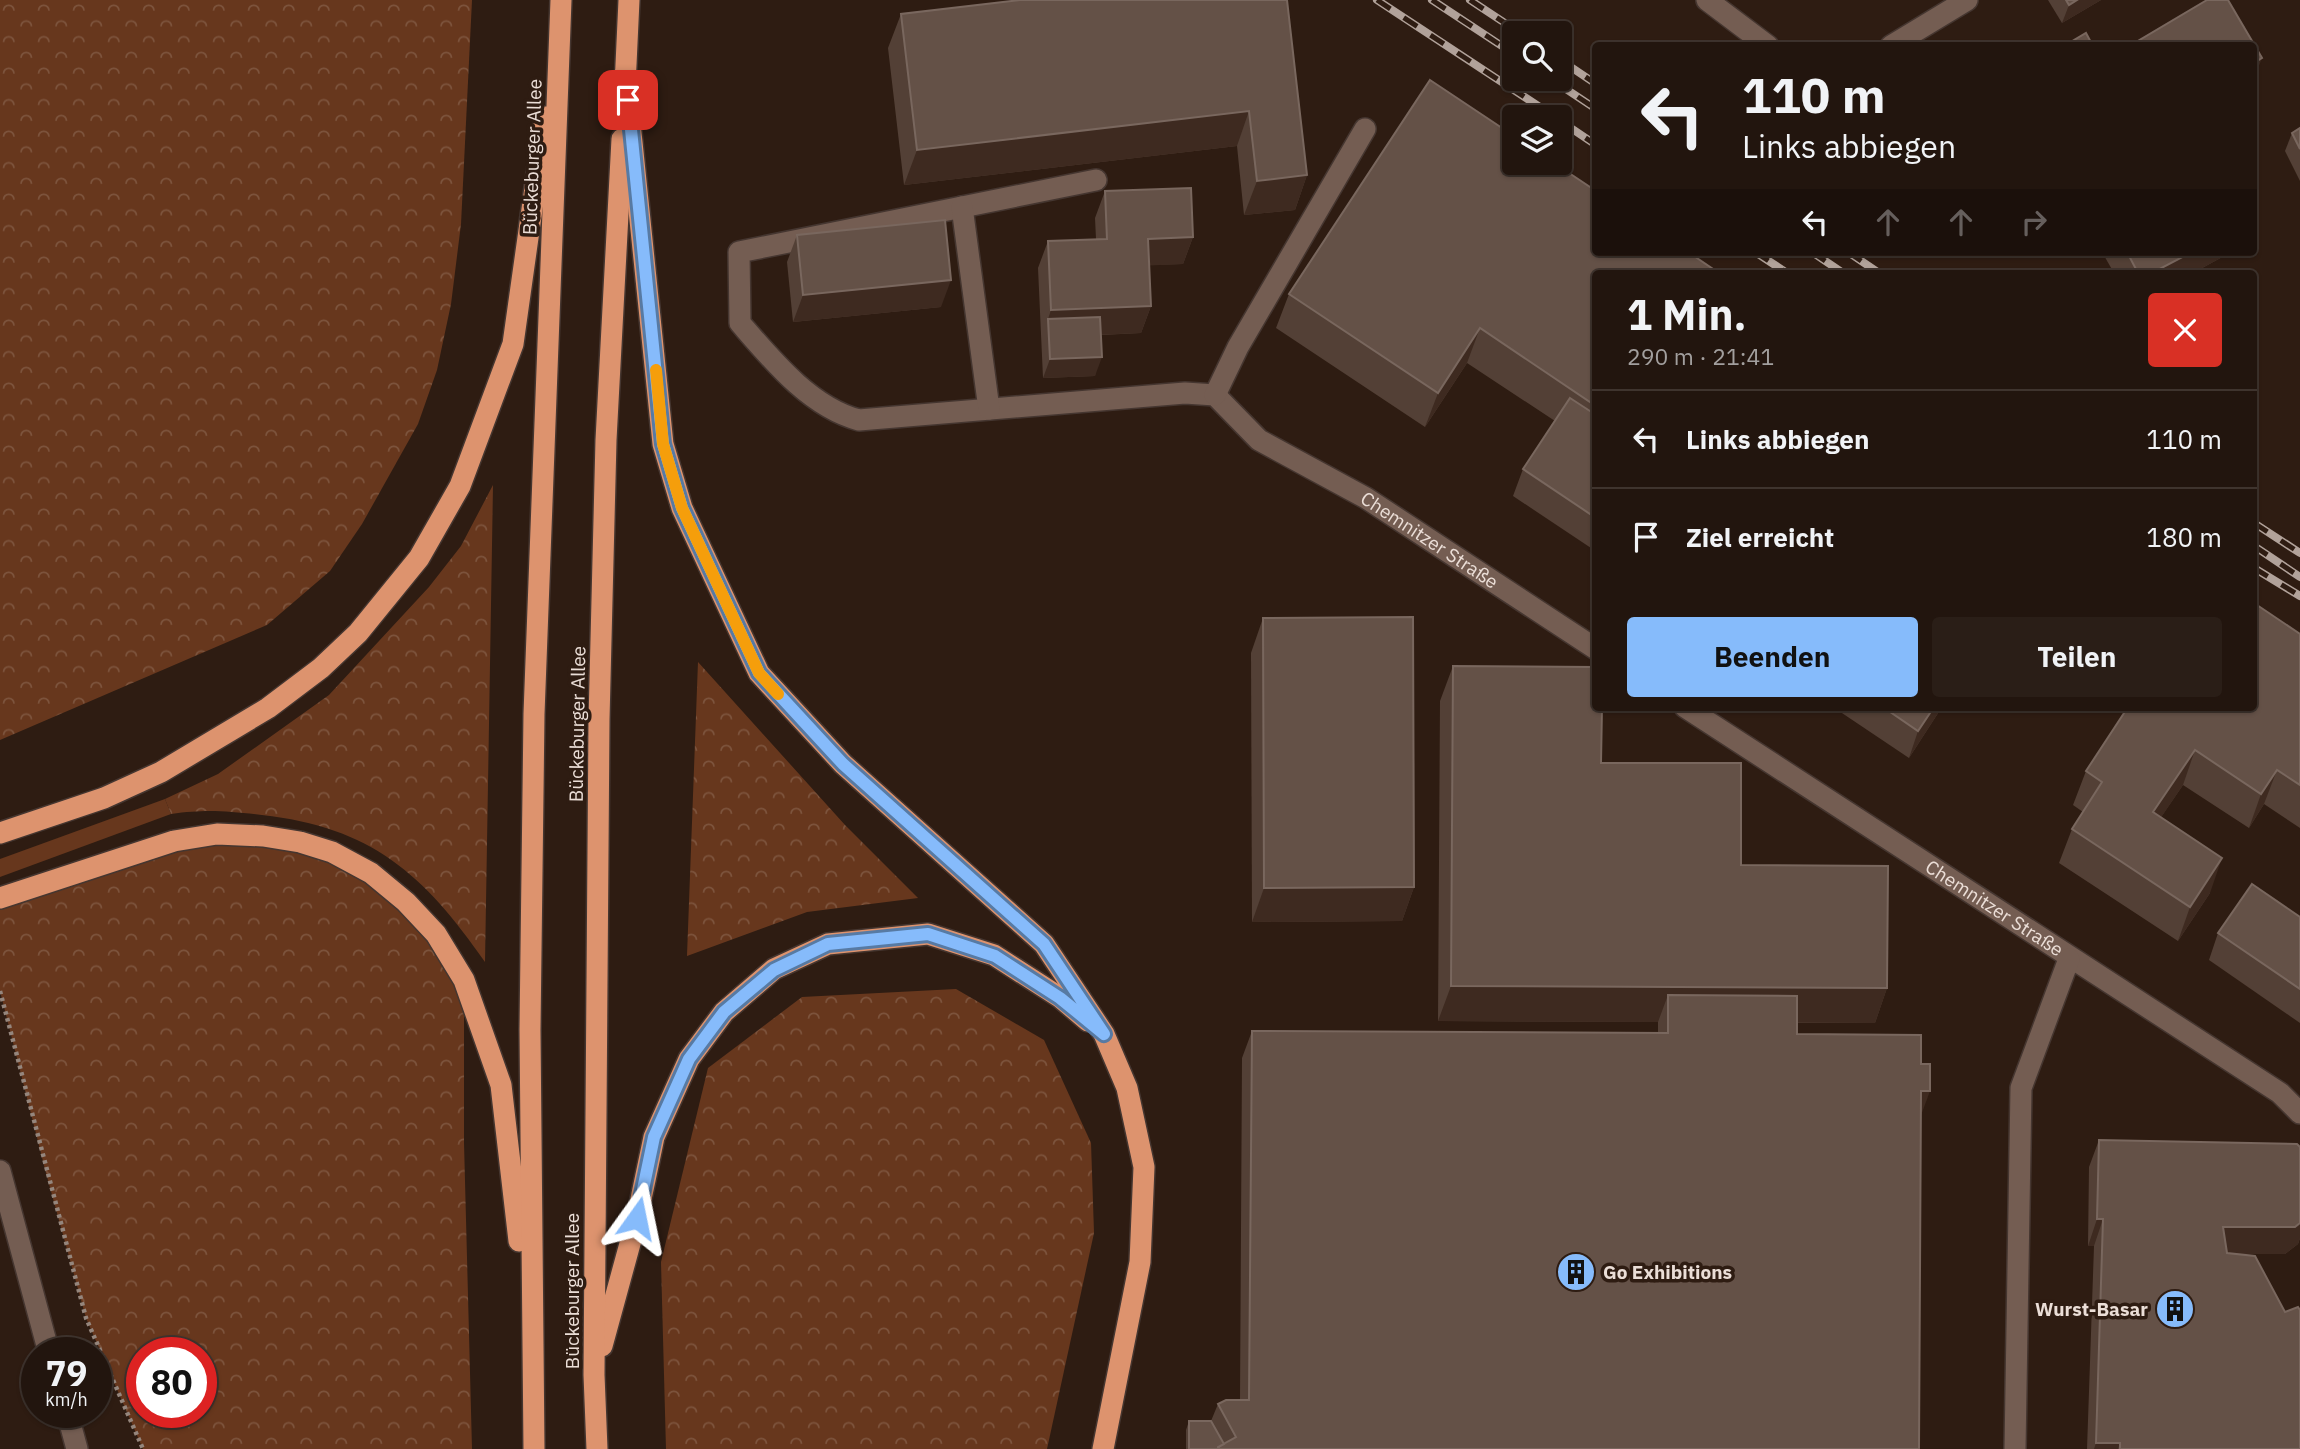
<!DOCTYPE html>
<html lang="de">
<meta charset="utf-8">
<style>
body{margin:0;font-family:"IBM Plex Sans",sans-serif;background:#2a1e17;color:#f1f3f6;height:100vh;display:flex;flex-direction:column;font-size:26px;white-space:nowrap}
*{box-sizing:border-box;margin:0}
p{font-size:23px;color:#a29f9e}
.icon{flex:none;width:38px;height:38px;fill:none;stroke:currentColor;stroke-width:2;stroke-linecap:round;stroke-linejoin:round}
.map{position:relative;flex:1;overflow:hidden}
.drawer{position:absolute;left:1592px;top:270px;width:665px;height:441px;display:flex;flex-direction:column;background:#22150e;border-radius:7px;box-shadow:0 2px 5px #0004,0 0 0 2px #3f342e}
.drawer>*{flex:none}
.top-card{position:absolute;left:1592px;top:42px;width:665px;height:214px;border-radius:7px;box-shadow:0 2px 5px #0004,0 0 0 2px #3f342e;background:#22150e;color:#f1f3f6;overflow:hidden}
.fabs{position:absolute;left:1502px;top:21px;display:grid;gap:14px}
.fabs a{display:grid;place-items:center;width:70px;height:70px;border-radius:7px;background:#22150e;box-shadow:0 2px 5px #0004,0 0 0 2px #3f342e;font-size:35px}
.speed{position:absolute;left:21px;top:1337px;display:flex;gap:14px;font-size:35px;font-weight:700;text-align:center}
.speed>*{display:grid;place-content:center;width:91px;height:91px;border-radius:50%;background:#22150e;box-shadow:0 2px 5px #0004,0 0 0 2px #3f342e;line-height:1}
.speed small{font-size:18px;font-weight:400}
.speed .limit{border:10px solid #d22;background:#fff;color:#111}
.pin{position:absolute;display:grid;place-items:center;width:60px;height:60px;color:#fff;margin:-30px;border-radius:14px;box-shadow:0 4px 10px #0006}
.me{position:absolute;width:77px;margin:-38px;rotate:12deg;stroke-linejoin:round;filter:drop-shadow(0 0 5px #0008)}
.turn{display:flex;align-items:center;gap:24px;height:147px;padding:0 35px;font-size:32px}
.turn .icon{width:91px;height:91px;stroke-width:2.5}
.turn b{display:block;font-size:49px;line-height:60px}
.lanes{display:flex;align-items:center;height:66px;padding:0 35px;background:#0003;justify-content:center;gap:35px;direction:ltr}
.lanes .off{opacity:.35}
.round{display:grid;place-items:center;flex:none;width:74px;height:74px;border-radius:7px;background:#2a1e17}
.summary{display:flex;align-items:center;justify-content:space-between;height:119px;padding:0 35px}
h1{font-size:42px;font-weight:700;line-height:52px}
.cta{display:flex;gap:14px;margin-top:auto;padding:14px 35px}
.cta a{flex:1;height:80px;border-radius:7px;background:#86bbfb;color:#111;font-size:28px;font-weight:700;line-height:80px;text-align:center}
.cta a+a{background:#2a1e17;color:#f1f3f6}
ul{padding:0;list-style:none}
li{display:flex;align-items:center;gap:21px;height:98px;padding:0 35px;border-top:2px solid #3f342e}
li div{flex:1}
li b{display:block;font-size:26px}
li em{font-style:normal}
.map>svg:first-child{display:block}
</style>
<div class="map">
<svg width="2300" height="1449" viewBox="0 0 2300 1449">
<defs>
<pattern id="forest-crowns" width="20" height="18" patternUnits="userSpaceOnUse" patternTransform="scale(1.75)"><rect width="20" height="18" fill="#67371d"/><path d="M2 6a3 3 0 1 1 6 0M12 15a3 3 0 1 1 6 0" fill="none" stroke="#7d543d"/></pattern>
</defs>
<rect width="100%" height="100%" fill="#2e1c12"/>
<path fill="#67371d" d="M165,799l6,15 -171,63v-18z"/>
<g fill="url(#forest-crowns)" fill-rule="evenodd">
<path d="M0,0h472l-11,224 -10,80 -14,66 -19,54 -56,100 -32,47 -63,54 -267,115z"/>
<path d="M493,485l-8,477c-61,-88 -114,-135 -223,-147 -35,-4 -56,-6 -91,-1l-6,-15 53,-25 111,-79 100,-108 32,-41z"/>
<path d="M698,662l147,163 73,73 -111,14 -120,44z"/>
<path d="M263,836l108,37 93,107v163l8,306h-329l-57,-131 -40,-145 -46,-182v-92l174,-58zM142,1353h59v59h-59z"/>
<path d="M956,989l88,51 47,103 3,90 -47,216h-381l-5,-187 47,-194 94,-71z"/>
</g>
<g fill="none" stroke-linecap="round" stroke-linejoin="round">
<defs>
<g id="minor">
<path d="M1707,0l61,46"/>
<path d="M1891,46l76,-46"/>
<path id="s1" d="M1096,180l-357,72 1,71c32,37 70,84 119,97l326,-27 30,2 44,45 107,58 230,151"/>
<path d="M962,207l27,202"/>
<path d="M1215,395l23,-48 127,-218"/>
<path id="s2" d="M1685,707l595,386 20,20"/>
<path d="M0,1171l49,182"/>
<path d="M67,1412l10,37"/>
<path d="M2015,1449l6,-361 48,-129"/>
</g>
<g id="highway">
<path d="M625,74l38,370 19,64 77,165 84,91 201,180 60,90 23,54 17,79 -4,95 -37,187"/>
<path d="M625,86l4,-86"/>
<path d="M0,833l104,-35 57,-26 107,-64 53,-40 37,-35 61,-75 41,-72 53,-142 32,-227"/>
<path d="M0,898l174,-57 43,-7 46,2 37,6 32,10 39,21 35,29 30,32 28,46 37,105 18,156"/>
<path d="M602,1346l35,-128 17,-81 35,-78 35,-47 50,-43 54,-25 100,-10 66,21 67,43 27,23"/>
<path d="M534,1449l-4,-419 4,-316 27,-714"/>
<path d="M597,1449l-3,-74 5,-655 7,-280 16,-301"/>
</g>
</defs>
<use href="#minor" stroke="#453630" stroke-width="24"/>
<use href="#highway" stroke="#453630" stroke-width="24"/>
<path stroke="#95867d" stroke-width="4.5" stroke-dasharray="3.5 3.5" stroke-linecap="butt" d="M0,991l86,327 57,131"/>
<use href="#minor" stroke="#745d52" stroke-width="21"/>
<use href="#highway" stroke="#dd936e" stroke-width="21"/>
<defs>
<g id="rail">
<path d="M1377,0l178,117"/>
<path d="M1432,0l82,54"/>
<path d="M1470,0l50,33"/>
<path d="M1559,59l37,25"/>
<path d="M1551,79l45,30"/>
<path d="M1559,120l37,25"/>
<path d="M1755,252l32,21"/>
<path d="M1812,252l31,21"/>
<path d="M1848,252l31,21"/>
<path d="M2254,523l46,30"/>
<path d="M2254,546l46,31"/>
<path d="M2254,568l46,28"/>
</g>
</defs>
<use href="#rail" stroke="#b1a29a" stroke-width="8"/>
<use href="#rail" stroke="#2e1c12" stroke-width="5" stroke-dasharray="16" stroke-linecap="butt"/>
</g>
<g fill="#534036">
<path d="M1287,0l20,175 -12,35 -51,5 -7,-69 -333,39 -16,-137 13,-34z"/>
<path d="M2048,0h53l-39,23z"/>
<path d="M2300,128v53l-15,-30 7,-18z"/>
<path d="M1105,191l88,46 -10,27 -34,1 2,41 -10,27 -40,2 -6,41 -52,2 -5,-110 10,-27 48,-2 -1,-21z"/>
<path d="M797,235l144,72 -148,15 -6,-60z"/>
<path d="M2102,252h126l-2,3 -33,18h-79z"/>
<path d="M1596,273v268l-5,7 -78,-52 10,-27 32,-48 -88,-58 -42,64 -149,-99 13,-34z"/>
<path d="M1263,618l151,269 -12,34 -150,1 -1,-269z"/>
<path d="M2300,634v194l-36,-24 -15,24 -66,-43 -22,32 49,76 -32,48 -119,-78 13,-34 11,-17 -10,-7 13,-34z"/>
<path d="M1453,666l148,97 140,102 146,123 -12,35h-78v11l124,81 -2,334h-733v-19l3,-9h22l7,-17 22,-4 2,-342 10,-27 406,2v-11l-220,-1 2,-320z"/>
<path d="M1833,707h109l-33,51z"/>
<path d="M2300,917v106l-91,-63 9,-27z"/>
<path d="M2099,1140l201,7v91l-2,6 -13,10h-52l67,195h-213l7,-203h-6l1,-79z"/>
</g>
<g fill="#3e2a20">
<path d="M2077,0h24l-39,23 7,-18z"/>
<path d="M2262,58l-7,18 -1,1v-14z"/>
<path d="M1249,111l-12,35 -333,39 13,-35z"/>
<path d="M1307,175l-12,35 -51,5 13,-34z"/>
<path d="M1193,237l-10,27 -45,2 10,-27z"/>
<path d="M2192,252h36l-2,3 -33,18h-41z"/>
<path d="M951,280l-10,27 -148,15 10,-27z"/>
<path d="M1151,306l-10,27 -92,4 -1,-18 3,-9z"/>
<path d="M1480,328l-13,35 -42,64 13,-34z"/>
<path d="M1102,357l-7,19 -52,2 7,-19z"/>
<path d="M1934,707h8l-33,51 9,-27z"/>
<path d="M2195,750l-12,35 -42,62 12,-35z"/>
<path d="M2277,770l-13,34 -15,24 12,-34z"/>
<path d="M2222,858l-12,35 -32,48 12,-34z"/>
<path d="M1414,887l-12,34 -150,1 12,-34z"/>
<path d="M1451,986l436,2 -12,35 -207,-1v-27l-10,27 -220,-1z"/>
<path d="M1921,1091h9l-10,27z"/>
<path d="M2097,1219h6l-9,27h-6z"/>
<path d="M2300,1223v15l-2,6 -13,10h-72l10,-27z"/>
<path d="M2096,1443h24l-2,6h-24z"/>
</g>
<g fill="#645147" stroke="#79675e" stroke-width="2">
<path d="M1020,0h267l20,175 -50,6 -8,-70 -332,39 -16,-136z"/>
<path d="M2066,0h11l-8,5z"/>
<path d="M2207,0h21l34,58 -8,5v-17h-114l-2,-5z"/>
<path d="M2086,33l7,13h-29z"/>
<path d="M1430,80l84,56v27h40l42,28v61h92l31,21h-123v133l-116,-78 -42,65 -149,-99z"/>
<path d="M2300,128v21l-8,-16z"/>
<path d="M1191,188l2,49 -45,2 3,67 -100,4 -3,-69 59,-2 -2,-48z"/>
<path d="M945,220l6,60 -148,15 -6,-60z"/>
<path d="M2127,252h65l-40,21h-14z"/>
<path d="M1100,317l2,40 -52,2 -2,-40z"/>
<path d="M1570,398l26,17v103l-73,-49z"/>
<path d="M2254,603l46,31v151l-23,-15 -16,24 -66,-44 -42,62 69,46 -32,49 -118,-78 30,-47 -16,-11 42,-64h126z"/>
<path d="M1413,617l1,270 -150,1 -1,-270z"/>
<path d="M1453,666l143,1v40h6l-1,56h140v102l147,1 -1,122 -436,-2z"/>
<path d="M1883,707h51l-16,24z"/>
<path d="M2252,884l48,33v72l-82,-56z"/>
<path d="M1668,995l129,1v38l124,1v29h9v27h-9l-2,358h-699l-2,-2 18,-10 -18,-33 8,-4h23l3,-369 416,2z"/>
<path d="M2099,1140l198,4 3,3v76l-5,4h-72l4,26 28,3 30,56 13,-5 2,3v139h-180v-6h-24l7,-224h-6z"/>
<path d="M1189,1421h22l13,23 -6,3v2h-29z"/>
</g>
<g fill="none" stroke-linecap="round" stroke-linejoin="round">
<defs>
<path id="route" d="M628,100l35,344 19,64 77,165 84,91 201,180 60,90 -44,-36 -65,-42 -67,-22 -100,10 -54,26 -50,42 -35,47 -35,78 -17,81"/>
</defs>
<use href="#route" stroke="#577aa3" stroke-width="18"/>
<use href="#route" stroke="#86bbfb" stroke-width="12"/>
<path stroke="#f59e0b" stroke-width="12" d="M656,370l7,74 19,64 77,165 19,21"/>
</g>
<defs>
<symbol id="building-disc" viewBox="-11 -11 22 22"><circle r="9.5" fill="#86bbfb" stroke="#2e1c12"/><path d="M-4-6H4V6H1V3H-1V6H-4ZM-2.5-4.3h1.7v1.8h-1.7ZM.8-4.3h1.7v1.8H.8ZM-2.5-1h1.7V.8h-1.7ZM.8-1h1.7V.8H.8Z" fill="#111"/></symbol>
</defs>
<g fill-rule="evenodd">
<use href="#building-disc" x="1554" y="1250" width="44" height="44"/>
<use href="#building-disc" x="2153" y="1287" width="44" height="44"/>
</g>
<g text-anchor="middle" dominant-baseline="central" stroke-width="7" stroke-linejoin="round" paint-order="stroke">
<g font-size="19" fill="#ebded7" stroke="#2e1c12">
<text transform="translate(532 157) rotate(-88)">Bückeburger Allee</text>
<text stroke="none"><textPath href="#s1" startOffset="1209">Chemnitzer Straße</textPath></text>
<text transform="translate(577 724) rotate(-89)">Bückeburger Allee</text>
<text stroke="none"><textPath href="#s2" startOffset="369">Chemnitzer Straße</textPath></text>
<text transform="translate(572 1291) rotate(-90)">Bückeburger Allee</text>
</g>
<g font-size="19" font-weight="bold" fill="#ebded7" stroke="#2e1c12" text-anchor="start">
<text x="1603" y="1272">Go Exhibitions</text>
<text x="2148" y="1309" text-anchor="end">Wurst-Basar</text>
</g>
</g>
</svg>
<div class="fabs">
<a><svg class="icon" aria-label="search" viewBox="0 0 24 24"><circle cx="10" cy="10" r="6"/><path d="M15 15l6 6"/></svg></a>
<a><svg class="icon" aria-label="layers" viewBox="0 0 24 24"><path d="M12 4l9 5-9 5-9-5zM3 14l9 5 9-5"/></svg></a>
</div>
<div class="speed"><div>79<small>km/h</small></div><div class="limit">80</div></div>
<div class="pin" style="left:628px;top:100px;background:#d93025"><svg class="icon" aria-label="arrive" viewBox="0 0 24 24"><path d="M6 21V4h12l-3 4 3 4H6"/></svg></div>
<svg class="me" style="left:637px;top:1218px" viewBox="-20 -20 40 40"><path d="M0-17L14 15 0 8-14 15z" fill="#86bbfb" stroke="#fff" stroke-width="4"/></svg>
<div class="top-card">
<div class="turn"><svg class="icon" aria-label="left" viewBox="0 0 24 24"><path d="M17 20v-9H6M10 6l-5 5 5 5"/></svg><div><b>110 m</b>Links abbiegen</div></div>
<div class="lanes"><svg class="icon" aria-label="left" viewBox="0 0 24 24"><path d="M17 20v-9H6M10 6l-5 5 5 5"/></svg><svg class="icon off" aria-label="ahead" viewBox="0 0 24 24"><path d="M12 20V5M6 11l6-6 6 6"/></svg><svg class="icon off" aria-label="ahead" viewBox="0 0 24 24"><path d="M12 20V5M6 11l6-6 6 6"/></svg><svg class="icon off" aria-label="right" viewBox="0 0 24 24"><path d="M7 20v-9h11M14 6l5 5-5 5"/></svg></div>
</div>
<section class="drawer">
<div class="summary"><div><h1>1 Min.</h1><p>290 m · 21:41</p></div><a class="round" style="background:#d93025;color:#fff"><svg class="icon" aria-label="close" viewBox="0 0 24 24"><path d="M6 6l12 12M18 6L6 18"/></svg></a></div>
<ul>
<li><svg class="icon" aria-label="left" viewBox="0 0 24 24"><path d="M17 20v-9H6M10 6l-5 5 5 5"/></svg><div><b>Links abbiegen</b></div><em>110 m</em></li>
<li><svg class="icon" aria-label="arrive" viewBox="0 0 24 24"><path d="M6 21V4h12l-3 4 3 4H6"/></svg><div><b>Ziel erreicht</b></div><em>180 m</em></li>
</ul>
<div class="cta"><a>Beenden</a><a>Teilen</a></div>
</section>
</div>
